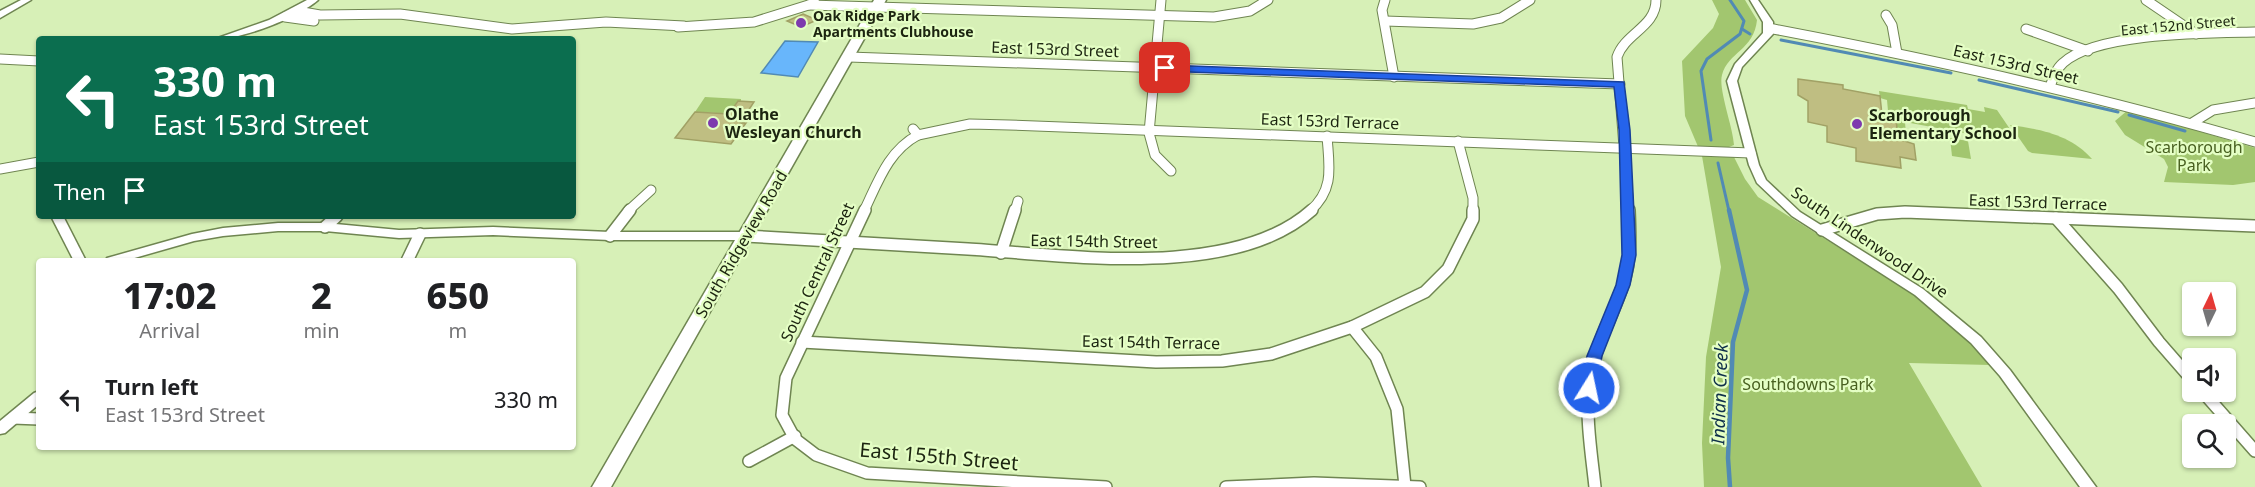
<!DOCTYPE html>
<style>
body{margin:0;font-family:"Noto Sans",sans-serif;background:#f6f6f6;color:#202124;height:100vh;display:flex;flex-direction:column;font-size:22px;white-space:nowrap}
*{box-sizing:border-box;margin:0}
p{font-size:20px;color:#757577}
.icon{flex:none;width:33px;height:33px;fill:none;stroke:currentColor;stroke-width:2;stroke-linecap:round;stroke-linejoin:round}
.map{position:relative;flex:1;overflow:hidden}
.side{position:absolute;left:36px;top:258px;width:540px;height:192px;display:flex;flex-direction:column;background:#fff;border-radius:6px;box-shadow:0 2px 4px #0004}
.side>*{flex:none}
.guide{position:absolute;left:36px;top:36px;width:540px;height:183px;border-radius:6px;box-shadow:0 2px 4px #0004;background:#0b6e4f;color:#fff;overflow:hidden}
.needle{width:39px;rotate:5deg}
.controls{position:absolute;left:2182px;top:282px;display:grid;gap:12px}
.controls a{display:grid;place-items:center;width:54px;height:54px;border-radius:6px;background:#fff;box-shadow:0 2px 4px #0004;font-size:30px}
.pin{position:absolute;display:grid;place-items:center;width:51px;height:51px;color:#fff;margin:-26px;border-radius:12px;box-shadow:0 3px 9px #0006}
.me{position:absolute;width:66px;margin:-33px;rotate:10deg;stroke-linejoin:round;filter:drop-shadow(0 0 4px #0008)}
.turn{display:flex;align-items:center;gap:21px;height:126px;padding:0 18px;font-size:27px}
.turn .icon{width:78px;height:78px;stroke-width:2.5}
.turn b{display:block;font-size:42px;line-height:51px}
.then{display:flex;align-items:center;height:57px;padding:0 18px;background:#0003;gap:12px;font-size:22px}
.eta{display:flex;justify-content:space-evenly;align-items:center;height:102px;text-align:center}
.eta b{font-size:36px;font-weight:800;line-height:42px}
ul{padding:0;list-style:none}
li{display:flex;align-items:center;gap:18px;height:78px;padding:0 18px}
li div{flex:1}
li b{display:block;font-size:22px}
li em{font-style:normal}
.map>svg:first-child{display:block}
</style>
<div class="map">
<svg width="2255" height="487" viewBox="0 0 2255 487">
<rect width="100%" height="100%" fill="#d7f0b7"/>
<g fill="#a2c66f">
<path d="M1712,0h33l12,20c-3,30 -29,32 -35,55 -4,14 11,52 12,70l-5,2 16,32 13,18 155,97 57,47 20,24 -81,-2 73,124h-278l-2,-44 4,-86 15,-90 -19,-111 -17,-40 -3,-55 31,-33 6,-14z"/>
<path d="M1879,91l88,14 1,4 17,3 -1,-5 13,3 17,25 -34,-5 9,11 -25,-8 -59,-11 1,13 -9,-2 -1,-15 6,-4 -14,-3 -1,-11 -7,-2z"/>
<path d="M705,97l36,2v2l-18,21 -5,-9 -23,-1z"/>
<path d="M2128,110l127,38v34l-22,3 -69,-3 4,-15 -4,-8 -39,-24 -10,-14z"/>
<path d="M2010,125c30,4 61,10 82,34l-60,-6 -4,-2z"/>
<path d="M1950,138l18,3 3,18 -19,-3z"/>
</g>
<path fill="#68b6fb" stroke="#518ab4" stroke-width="1.5" d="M785,41l33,1 -20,35 -37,-4z"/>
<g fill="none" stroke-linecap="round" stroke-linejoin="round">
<g stroke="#518ab4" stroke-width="3">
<path d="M1742,29l8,5"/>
<path d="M1781,40l170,33"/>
<path d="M1979,80l139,32"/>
<path d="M2129,115l56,16"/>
<path d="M1711,140l-10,-69 6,-12 33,-25 4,-13 -14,-21"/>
<path d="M1718,163l11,48"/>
</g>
<path stroke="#518ab4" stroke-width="4.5" d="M1729,210l18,80 -14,52 -5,116 2,29"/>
</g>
<g fill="#bfbe82" stroke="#a1a165" stroke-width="1.5">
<path d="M803,14l14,6 -16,7 -14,-6z"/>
<path d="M1798,79l45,6v4l37,7 2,19 14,3 2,21 16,5 2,16 -16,-3 1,11 -45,-7v-13l-29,-6v-16l-19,-4v-21l-10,-6z"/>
<path d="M738,101l16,1 -14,21h6l-15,21 -56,-6 20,-26 34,2z"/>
</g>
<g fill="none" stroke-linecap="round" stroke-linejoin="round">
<defs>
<g id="minor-far1">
<path d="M1161,0l-12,133 6,22 16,16"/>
<path d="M1385,0l-3,10 12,67"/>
<path d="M2146,0l50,34"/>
<path d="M809,5l405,12 36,-6 18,-11"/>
<path d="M297,11l23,4 80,-1 112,15 94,-7 78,4"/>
<path d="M1886,15l6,10 5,28"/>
<path d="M285,17l29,4"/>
<path d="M1385,21l88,3 28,-6 29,-18"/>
<path d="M678,27l76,-5 61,-19"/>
<path d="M1768,28c164,31 327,67 487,114"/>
<path d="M2026,29l62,22"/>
<path d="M849,57l771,27"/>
<path d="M0,59l39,2"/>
<path d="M2050,87c3,-9 6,-18 13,-24 34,-31 147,-30 192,-31"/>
<path d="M2192,123l21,-13 42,-7"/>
<path d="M913,129l5,6 52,-11 39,1 742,28"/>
<path d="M1458,141l15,57v13"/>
<path d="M0,169l39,-7"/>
<path d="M628,211l23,-21"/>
<path d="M864,211c14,-29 24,-60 54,-76"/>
<path d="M1015,211l3,-10"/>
<path d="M1310,211c25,-22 19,-45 17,-75"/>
<path d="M1629,211l-12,-154c8,-24 39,-30 39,-57"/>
</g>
<g id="minor">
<path d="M865,210l-79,168 -4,37 13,24 21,16 51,18 239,14"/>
<path d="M2056,218l62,70 41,54 34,39"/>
<path d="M325,227l12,-11"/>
<path d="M1822,230l55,-16 28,-2 350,14"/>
<path d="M610,236l20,-26"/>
<path d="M745,236c74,4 149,9 223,13 98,6 265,32 344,-39"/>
<path d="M1001,253l14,-43"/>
<path d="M407,261l13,-27"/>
<path d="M1352,327l24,30 21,52 8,77"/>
<path d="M802,342l354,20 66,-1 49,-7 81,-27 73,-35 23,-23 25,-50v-9"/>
<path d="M2203,392l52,59"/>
<path d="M13,418l26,1"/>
<path d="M749,461l46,-25"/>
<path d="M1226,487l88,-4 106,4"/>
<path d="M1595,487c-4,-38 -11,-76 -4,-114 6,-34 25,-62 34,-95 6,-22 5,-45 4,-68"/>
</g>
<g id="tertiary">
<path d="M21,0h10l-31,18v-7z"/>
<path d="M307,0h11c-21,18 -75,39 -103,39l54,-19z"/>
<path d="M1750,0h8l15,22v12l-31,33 -5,14 22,84 7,15 34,32 123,77 58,48 29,33 86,117h-16l-80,-111 -29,-33 -56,-48 -123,-79 -35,-33 -8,-18 -22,-84 8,-17 28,-31v-11z"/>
<path d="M51,216h12l23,45h-12z"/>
<path d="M278,223h47l74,7 94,-3 117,5h135l6,4 -6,4h-135l-117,-5 -94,3 -74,-7h-47l-55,5 -29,5 -70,20h-19l2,-3 85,-24 31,-6z"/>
<path d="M39,391v13l-34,29 -5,1v-13l34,-28z"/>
</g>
<path id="secondary" d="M874,0h12l-275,487h-19z"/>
</defs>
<use href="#minor-far1" stroke="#6f8551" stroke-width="11"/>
<use href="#minor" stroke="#6f8551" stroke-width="14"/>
<use href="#tertiary" stroke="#6f8551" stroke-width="3"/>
<use href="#secondary" stroke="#6f8551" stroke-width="3"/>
<use href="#minor-far1" stroke="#fff" stroke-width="9"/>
<use href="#minor" stroke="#fff" stroke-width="11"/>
<use href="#tertiary" fill="#fff" fill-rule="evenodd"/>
<use href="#secondary" fill="#fff" fill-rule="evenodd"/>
</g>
<path fill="#2563eb" stroke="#184099" stroke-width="1.5" d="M1165,65l459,17 6,48 6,125 -6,30 -28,71 -7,36h-12l-2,-4 6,-32 29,-71 6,-30 -3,-125 -5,-43 -453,-16v-5z"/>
<g fill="#7d3aae" stroke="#e4fec4" stroke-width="2">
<circle cx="801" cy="23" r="6"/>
<circle cx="713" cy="123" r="6"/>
<circle cx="1857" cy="124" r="6"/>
</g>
<g text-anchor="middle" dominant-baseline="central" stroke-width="4.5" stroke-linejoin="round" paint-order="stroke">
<g font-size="14" font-weight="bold" fill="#1c2510" stroke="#e4fec4" text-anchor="start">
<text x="813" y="15">Oak Ridge Park<tspan x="813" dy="16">Apartments Clubhouse</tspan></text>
</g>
<g font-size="14" fill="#1c2510" stroke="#e4fec4">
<text transform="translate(2178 25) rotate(-5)">East 152nd Street</text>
</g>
<g font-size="16" fill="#1c2510" stroke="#e4fec4">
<text transform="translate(1055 49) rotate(2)">East 153rd Street</text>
<text transform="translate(2016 64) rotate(13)">East 153rd Street</text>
<text transform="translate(1330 121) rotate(2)">East 153rd Terrace</text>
<text transform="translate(2038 202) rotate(2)">East 153rd Terrace</text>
<text transform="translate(1094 241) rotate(1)">East 154th Street</text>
<text transform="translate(1870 242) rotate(34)">South Lindenwood Drive</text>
<text transform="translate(741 244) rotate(-60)">South Ridgeview Road</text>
<text transform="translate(817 272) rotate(-65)">South Central Street</text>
<text transform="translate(1151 342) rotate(1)">East 154th Terrace</text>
</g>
<g font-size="16" font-weight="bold" fill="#1c2510" stroke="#e4fec4" text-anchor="start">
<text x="725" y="114">Olathe<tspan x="725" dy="18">Wesleyan Church</tspan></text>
<text x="1869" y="115">Scarborough<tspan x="1869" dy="18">Elementary School</tspan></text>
</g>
<g font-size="16" fill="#486020" stroke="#e4fec4">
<text x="2194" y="147">Scarborough<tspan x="2194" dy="18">Park</tspan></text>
<text x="1808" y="384">Southdowns Park</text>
</g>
<g font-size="18" font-style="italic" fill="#0e2f4a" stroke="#e4fec4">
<text transform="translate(1719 394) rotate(-88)">Indian Creek</text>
</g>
<g font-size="20" fill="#1c2510" stroke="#e4fec4">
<text transform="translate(939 456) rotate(5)">East 155th Street</text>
</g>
</g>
</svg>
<div class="controls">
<a><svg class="needle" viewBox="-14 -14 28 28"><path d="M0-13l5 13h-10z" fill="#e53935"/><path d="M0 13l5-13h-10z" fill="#757577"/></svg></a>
<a><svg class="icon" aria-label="sound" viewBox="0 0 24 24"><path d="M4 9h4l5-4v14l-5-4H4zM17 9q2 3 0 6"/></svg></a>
<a><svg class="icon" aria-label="search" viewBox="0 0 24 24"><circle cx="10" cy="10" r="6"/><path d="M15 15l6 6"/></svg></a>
</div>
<div class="pin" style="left:1165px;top:68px;background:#d93025"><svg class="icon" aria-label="arrive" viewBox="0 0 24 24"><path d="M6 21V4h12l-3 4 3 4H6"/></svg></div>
<svg class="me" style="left:1589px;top:388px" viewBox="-20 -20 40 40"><circle r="17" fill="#2563eb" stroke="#fff" stroke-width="3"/><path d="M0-11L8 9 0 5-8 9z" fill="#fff"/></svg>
<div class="guide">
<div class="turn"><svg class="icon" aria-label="left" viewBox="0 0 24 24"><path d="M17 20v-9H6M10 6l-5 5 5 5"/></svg><div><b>330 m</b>East 153rd Street</div></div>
<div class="then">Then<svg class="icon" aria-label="arrive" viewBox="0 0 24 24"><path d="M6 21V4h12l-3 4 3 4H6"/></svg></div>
</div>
<section class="side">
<div class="eta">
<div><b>17:02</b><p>Arrival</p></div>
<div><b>2</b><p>min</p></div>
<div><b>650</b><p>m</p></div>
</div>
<ul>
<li><svg class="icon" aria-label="left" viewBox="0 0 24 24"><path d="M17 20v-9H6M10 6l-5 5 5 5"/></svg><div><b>Turn left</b><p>East 153rd Street</p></div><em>330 m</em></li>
</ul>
</section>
</div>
